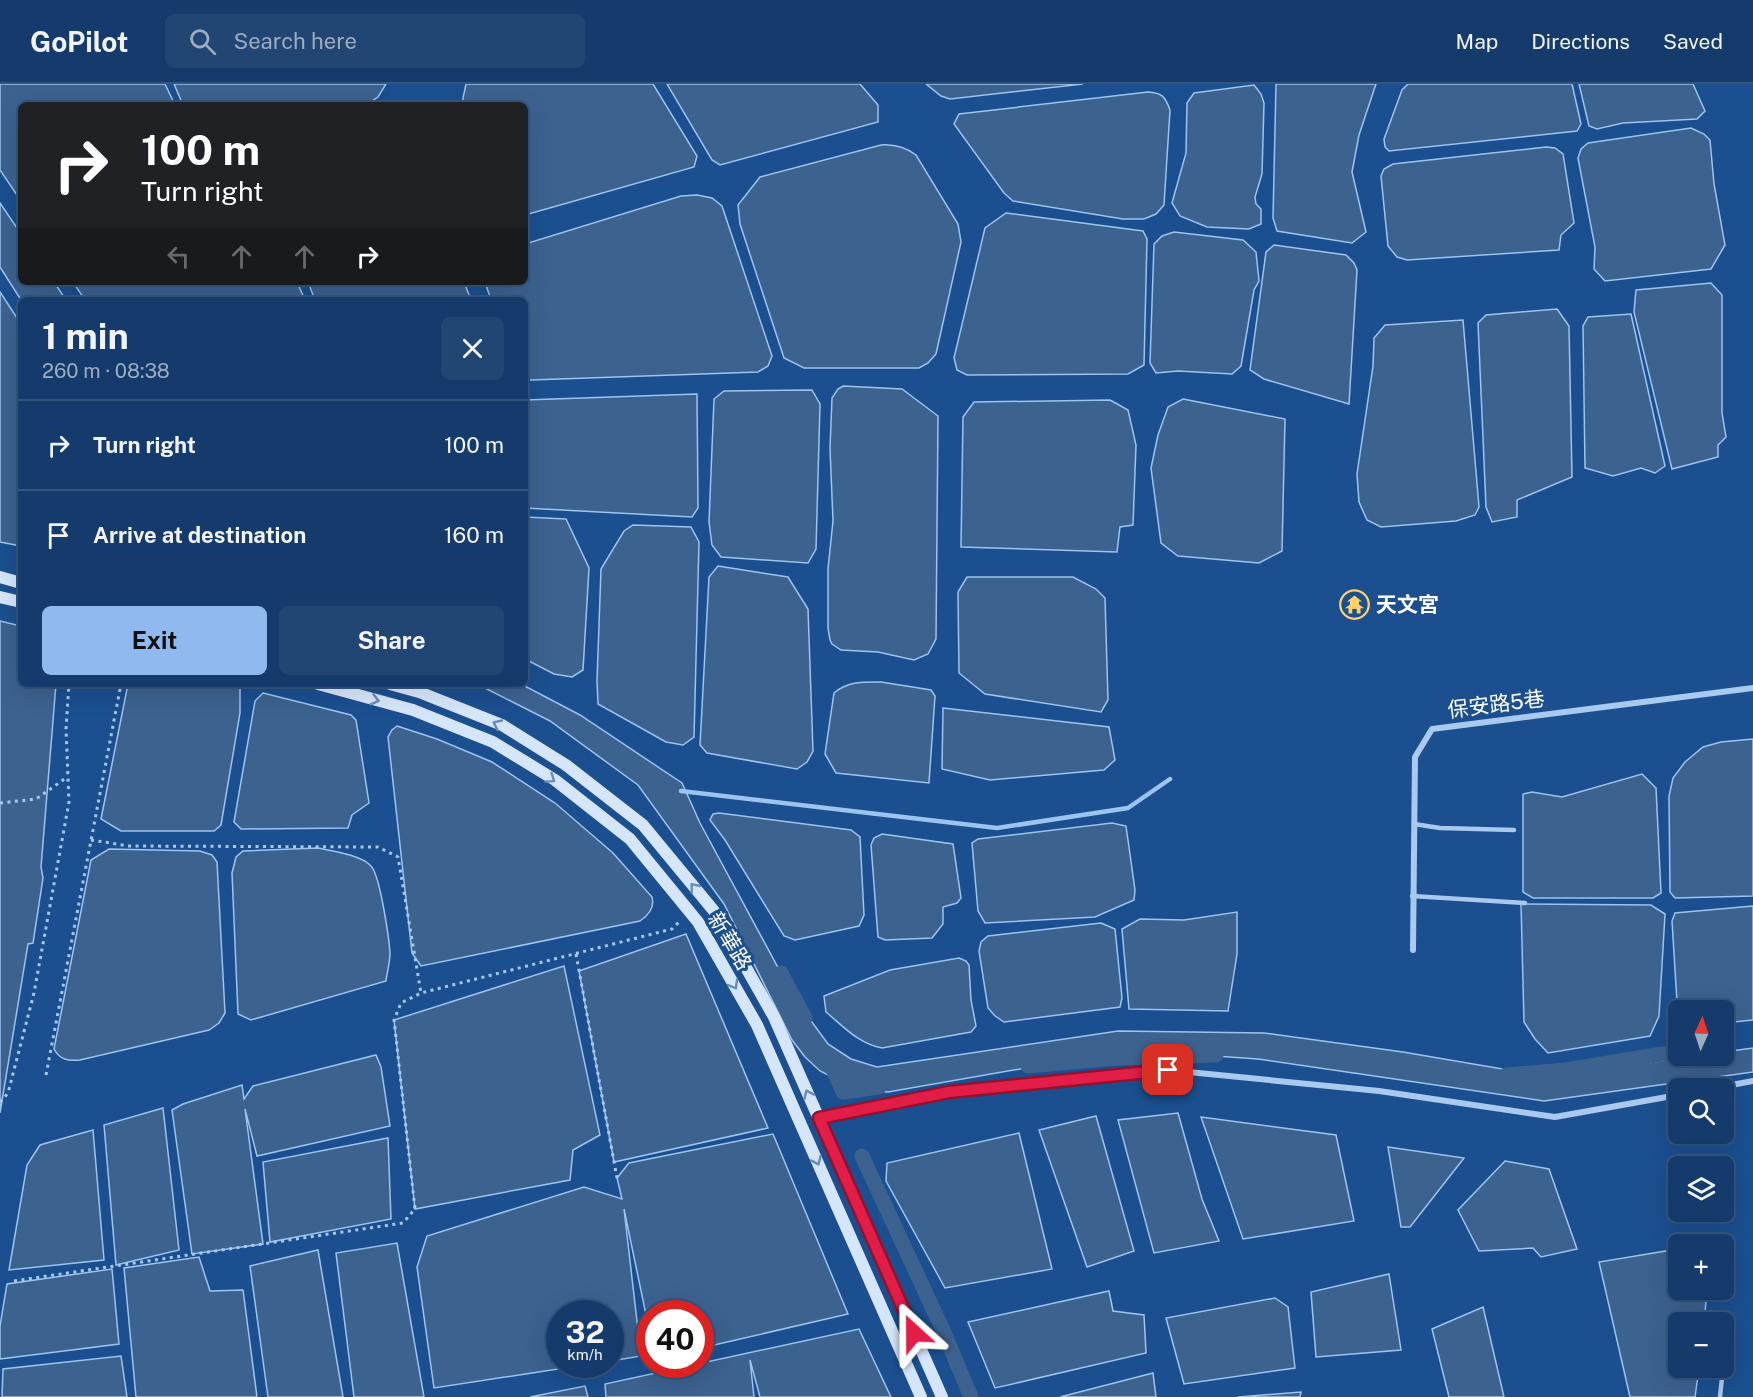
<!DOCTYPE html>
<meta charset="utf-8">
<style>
body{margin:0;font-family:"Public Sans","Noto Sans TC",sans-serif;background:#214673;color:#f1f3f6;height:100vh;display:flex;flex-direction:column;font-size:22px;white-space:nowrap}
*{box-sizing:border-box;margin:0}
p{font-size:20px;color:#9dadc1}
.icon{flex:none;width:33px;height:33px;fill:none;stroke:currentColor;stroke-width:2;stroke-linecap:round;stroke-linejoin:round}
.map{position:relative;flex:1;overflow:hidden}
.sheet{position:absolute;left:18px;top:213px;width:510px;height:390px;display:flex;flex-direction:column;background:#143b6b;border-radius:9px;box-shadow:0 6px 24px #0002,0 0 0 2px #33557e}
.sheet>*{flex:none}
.guide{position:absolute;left:18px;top:18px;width:510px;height:183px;border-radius:9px;box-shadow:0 6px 24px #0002,0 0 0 2px #33557e;background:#202124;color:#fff;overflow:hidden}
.needle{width:39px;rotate:3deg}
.controls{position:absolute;left:1668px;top:916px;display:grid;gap:12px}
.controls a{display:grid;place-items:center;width:66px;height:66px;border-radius:9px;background:#143b6b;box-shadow:0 6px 24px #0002,0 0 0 2px #33557e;font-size:30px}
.speed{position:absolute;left:546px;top:1216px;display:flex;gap:12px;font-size:30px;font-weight:700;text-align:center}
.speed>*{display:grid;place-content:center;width:78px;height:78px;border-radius:50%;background:#143b6b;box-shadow:0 6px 24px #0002,0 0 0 2px #33557e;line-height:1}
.speed small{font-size:15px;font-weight:400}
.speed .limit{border:9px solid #d22;background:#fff;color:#111}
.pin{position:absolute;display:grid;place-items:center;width:51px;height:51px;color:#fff;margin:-26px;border-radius:12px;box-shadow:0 3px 9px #0006}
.me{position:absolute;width:66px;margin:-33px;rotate:336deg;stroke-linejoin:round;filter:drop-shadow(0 0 4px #0008)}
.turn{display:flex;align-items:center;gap:21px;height:126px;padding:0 24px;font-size:27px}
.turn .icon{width:78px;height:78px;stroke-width:2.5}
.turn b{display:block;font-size:42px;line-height:51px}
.lanes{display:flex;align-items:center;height:57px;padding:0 24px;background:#0003;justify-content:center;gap:30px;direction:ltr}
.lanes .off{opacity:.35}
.round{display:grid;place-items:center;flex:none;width:63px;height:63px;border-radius:9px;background:#214673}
.overview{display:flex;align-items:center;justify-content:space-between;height:102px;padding:0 24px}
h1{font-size:36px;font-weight:700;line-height:45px}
.action{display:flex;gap:12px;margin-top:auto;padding:12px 24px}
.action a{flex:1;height:69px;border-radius:9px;background:#90b9f0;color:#111;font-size:24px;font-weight:700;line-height:69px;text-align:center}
.action a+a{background:#214673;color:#f1f3f6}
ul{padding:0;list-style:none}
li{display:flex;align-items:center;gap:18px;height:90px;padding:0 24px;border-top:2px solid #33557e}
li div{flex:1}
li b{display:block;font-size:22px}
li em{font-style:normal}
header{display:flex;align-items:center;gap:36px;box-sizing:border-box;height:84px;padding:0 30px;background:#143b6b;border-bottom:2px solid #33557e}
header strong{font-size:28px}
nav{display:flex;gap:33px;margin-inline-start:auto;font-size:21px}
.search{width:420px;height:54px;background:#214673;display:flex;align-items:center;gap:15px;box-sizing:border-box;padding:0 21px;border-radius:9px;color:#9dadc1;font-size:22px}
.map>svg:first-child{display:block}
</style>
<header>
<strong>GoPilot</strong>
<div class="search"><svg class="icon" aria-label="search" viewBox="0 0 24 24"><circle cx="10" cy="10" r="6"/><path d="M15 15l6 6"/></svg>Search here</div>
<nav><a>Map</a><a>Directions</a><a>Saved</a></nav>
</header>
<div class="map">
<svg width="1753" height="1313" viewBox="0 0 1753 1313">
<rect width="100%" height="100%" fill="#1b4f8f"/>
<g fill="#3c6290" stroke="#9cc4f0" stroke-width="1.5">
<path d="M0,0h165l10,21h-154v96l-21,-31z"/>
<path d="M174,0h212l-8,13 -12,8h-183z"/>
<path d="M466,0h187l44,72 -3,11 -169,48v-110h-62v-7z"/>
<path d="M667,0h193l18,21v17l-158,43 -8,-5z"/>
<path d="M926,0h157l-133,15 -9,-3z"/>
<path d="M1276,0h100l-17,51 -7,37 14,60 -14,11 -75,-12 -4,-13z"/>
<path d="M1408,0h164l9,40 -4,7 -188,20 -4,-4 -1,-8 18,-49z"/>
<path d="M1579,0h114l12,27 -8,8 -74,4 -26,6 -8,-3z"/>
<path d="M1254,1l7,9 3,9 -2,71 -7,23 1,7 5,5v15l-12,5 -42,-2 -27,-11 -8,-13 14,-50 1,-50 7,-10z"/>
<path d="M1148,8c14,1 17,4 22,18l-6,95 -8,9 -12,5h-21l-110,-18 -9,-8 -50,-69 5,-10z"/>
<path d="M1691,44l13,6 6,6 4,44 11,61 -14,24 -106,12 -11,-12 1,-22 -17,-89 3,-9 7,-6z"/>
<path d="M881,61c14,-1 24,2 35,10l42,69 3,18 -25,112 -8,9 -9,5h-115l-20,-10 -44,-134 -2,-19 22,-28z"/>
<path d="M1546,63l9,1 8,6 11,69 -13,12 -2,15 -152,10 -10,-3 -9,-11 -7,-70 3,-7 9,-5z"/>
<path d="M697,111l15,3 10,8 50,150 -4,10 -10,6 -227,8 -6,-2v-78h-34l-6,-18h40v-38l156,-48z"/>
<path d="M0,119l21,31v48h33l12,18h-45l-21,-33z"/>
<path d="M1006,129l137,18 4,8 -3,126 -16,9 -161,1 -10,-5 -3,-12 31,-130z"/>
<path d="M1174,148l69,8 13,12 3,29 -5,9 -13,76 -9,8 -54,-3 -22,2 -6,-10 4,-119 8,-8z"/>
<path d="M1274,161l72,10 8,8 3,7 -8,134 -85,-25 -14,-9 16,-118z"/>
<path d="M73,198h224l8,18h-220z"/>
<path d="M308,198h156l7,18h-156z"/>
<path d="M1711,199l11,12v118l4,24 -8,8v12l-46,12 -38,-157 2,-22z"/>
<path d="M0,208l21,32v222l-21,-4z"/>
<path d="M1557,225l12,17 3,151 -55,23v17l-25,5 -6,-15 -8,-184 8,-8z"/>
<path d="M1631,230l34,152 -10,7 -14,-5 -28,8 -28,-8 -2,-142 5,-9z"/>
<path d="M1463,236l16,187 -4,8 -19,6 -75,6 -14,-7 -8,-18 -2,-28 16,-108 1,-28 11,-13z"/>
<path d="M843,302l59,3 36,27 -2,223 -8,15 -14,6 -36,-8 -37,-2 -9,-6 -2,-4 -2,-12v-59l5,-48 -3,-73 2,-50 6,-9z"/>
<path d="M812,306l8,14 -4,145 -8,14 -87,-6 -9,-12 -3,-23 5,-123 10,-8z"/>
<path d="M697,310l1,114 -6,9 -167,-9v-108z"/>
<path d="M1183,315l102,20 -3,132 -23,12 -81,-7 -17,-13 -10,-75 7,-33 10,-28z"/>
<path d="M1110,316l18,10 8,35 -3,80 -13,2 -3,25 -156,-5 2,-130 11,-15z"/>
<path d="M525,433l41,2 23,49 -6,102 -11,7 -18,-3 -29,-15z"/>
<path d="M633,441l58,2 8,15 -5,195 -11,8 -17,-3 -68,-38 -1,-23 4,-112 23,-38z"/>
<path d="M718,482l70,11 20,32 5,142 -6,11 -10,7 -90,-16 -7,-8 9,-168z"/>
<path d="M967,493h106l23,12 9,9 3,102 -7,12 -116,-18 -26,-21 -1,-81z"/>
<path d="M0,537l21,5v58h35l-15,183 2,11 -10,65 -5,1 -28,169z"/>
<path d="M881,598l50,8 4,6 -6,87 -93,-10 -11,-19 9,-61c14,-12 29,-11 47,-11z"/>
<path d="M128,600l112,1v28l-19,112 -7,6h-93l-20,-12z"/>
<path d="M477,600h44l59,31 102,68 18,40 95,176 33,45 23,15 26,8 241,-36 146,2 139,19 147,25 146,-21h28v-4l29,-4v24l-209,29 -286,-42 -115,-8 -37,3 -218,38 -30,-2 -38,-19 -15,-14 -13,-17 -68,-136 -86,-119 -88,-64z"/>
<path d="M263,609l88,22 5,5 13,83 -17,12 -4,13 -107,1 -7,-7 21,-121z"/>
<path d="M943,624l166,19 6,33 -11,10 -114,10 -48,-11z"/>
<path d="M397,642l40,13 55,23 63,41 58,50 39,44c3,11 -3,18 -12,24l-219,45 -9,-13 -24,-216 4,-7z"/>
<path d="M1753,655v157l-78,2 -5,-6 -1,-96 4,-18 12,-16 18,-15 18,-5z"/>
<path d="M1642,690l14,14 5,105 -8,5h-120l-10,-6v-98l9,-2 30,5z"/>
<path d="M719,729l132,17 9,7 4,78 -5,11 -64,14 -11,-4 -59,-96 -15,-20 3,-6z"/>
<path d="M1112,739l14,3 9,64 -1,10 -39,17 -110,6 -7,-12 -6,-68 6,-4z"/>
<path d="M882,750l71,10 8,54 -4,5 -14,4v17l-11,14 -47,2 -7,-3 -7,-92 3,-7z"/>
<path d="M318,764c14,3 43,7 53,18 9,9 18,72 19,87 0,9 -3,19 -4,28l-135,39 -13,-6 -6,-141 4,-16 7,-6z"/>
<path d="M109,765l91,2 12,4 5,7 8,151 -6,10 -10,7 -129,30c-12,1 -20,0 -26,-11l37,-189z"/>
<path d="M1521,820l130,1 14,9 -6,102 -9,20 -102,17 -13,-14 -11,-17z"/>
<path d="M1753,822v114l-29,3v-12h-46v7l-6,-97 3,-8z"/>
<path d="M1237,828v42l-9,57 -99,-2 -7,-80 18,-10 44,1z"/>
<path d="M1101,839l14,6 7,69 -2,9 -116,15 -9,-6 -7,-8 -9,-57 2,-9 7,-6z"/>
<path d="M686,850l82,194 -154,34 -35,-191z"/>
<path d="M959,874l7,3 3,4 2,35 5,26 -5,6 -89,16c-23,-4 -38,-21 -56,-36l-2,-16 66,-26z"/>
<path d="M564,882l36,169 -27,15 -3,30 -155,29 -21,-189z"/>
<path d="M376,971l5,12 9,59 -133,30 -12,-47 18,135 -71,10 -20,-144 11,-6 59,-19 2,14 9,-13z"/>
<path d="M163,1024l16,142 -63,15 -12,-140z"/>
<path d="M1178,1029l24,86 17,42 -65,12 -36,-133z"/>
<path d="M1096,1032l38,135 -47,16 -48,-137z"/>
<path d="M1201,1033l135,18 18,86 -111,18z"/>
<path d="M93,1046l11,130 -95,10 18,-105 13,-20z"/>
<path d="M1019,1049l33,136 -107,19 -59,-107 1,-18z"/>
<path d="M773,1050l75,180 -147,34 -1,-34h-50l-1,15 -25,-120 17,147 -30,5 -1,-47h-50v51h24l-150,23 -17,-121 10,-31 157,-49 38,12 -5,-21 12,-15z"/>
<path d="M388,1054l3,81 -121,23 -7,-80z"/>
<path d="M1388,1063l76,11 -54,69h-9z"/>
<path d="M1505,1077l44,8 28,80 -36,8 -8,-9 -54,3 -21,-41z"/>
<path d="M397,1159l27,154h-70l-18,-144z"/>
<path d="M1678,1165v41h29l-3,33h-26v45h21l-4,29h-65l-31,-135z"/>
<path d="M318,1166l25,147h-75l-18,-131z"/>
<path d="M199,1173l11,34 33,-1 14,107h-121l-12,-129z"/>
<path d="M112,1185l7,75 -119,15v-33l7,-42z"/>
<path d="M1389,1190l12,76 -85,7 -5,-65z"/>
<path d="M1109,1207l4,20 31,4 2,38 -151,35 -27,-66z"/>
<path d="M1275,1214l13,9 7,61 -111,16 -18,-66z"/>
<path d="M1483,1223l21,90h-55l-17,-68z"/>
<path d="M859,1245l32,68h-131l-10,-37 4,37h-148l-1,-13z"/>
<path d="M121,1272l6,41h-125l1,-28z"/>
<path d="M1153,1289l3,24h-96z"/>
<path d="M585,1302l3,11h-58z"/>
<path d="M1301,1308l-1,5h-62z"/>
</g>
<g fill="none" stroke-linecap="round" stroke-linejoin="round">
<path stroke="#9cc4f0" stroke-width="4.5" d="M681,707l316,37 131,-20 42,-29"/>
<g stroke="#3c6290" stroke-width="15">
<path d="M781,889l24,45"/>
<path d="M830,979l13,29 36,-5"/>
<path d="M1028,982l89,-8 99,-3"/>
<path d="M1506,991l60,-5 96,-16 16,1"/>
<path d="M862,1072l80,172 29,69"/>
</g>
<g stroke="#a9c9ee" stroke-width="3" stroke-dasharray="3 4.5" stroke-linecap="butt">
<path d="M0,719l36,-4 30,-21"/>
<path d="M91,756l38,6 249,1 20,10 23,136"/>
<path d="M576,870l41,224"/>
<path d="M46,991l75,-391"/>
<path d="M0,1018l8,-9 26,-100 35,-191 -3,-73 3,-45"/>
<path d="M14,1197l389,-58 12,-14 -21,-189 7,-17 20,-10 251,-64 8,-8"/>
</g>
<g stroke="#a9c9ee" stroke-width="4.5">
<path d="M1414,740l26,4 74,2"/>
<path d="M1412,812l113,7"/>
<path d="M1724,1284l2,-24"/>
<path d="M1720,1313l3,-29"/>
</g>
<g stroke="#a9c9ee" stroke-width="6">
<path d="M1413,866l2,-193 17,-28 321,-41"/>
<path d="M1710,1005l43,-8"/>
<path d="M819,1034l130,-26 219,-22 211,21 176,26 123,-22"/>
</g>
<g stroke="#d6e6fa" stroke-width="12">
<path d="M0,493l21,6"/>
<path d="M0,513l21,5"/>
<path d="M318,600l95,26 80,32 62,38 75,59 68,83 59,103 164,372"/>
<path d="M390,600l29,8 83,33 64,40 77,60 71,86 60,106 168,380"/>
</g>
</g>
<defs><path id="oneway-chevron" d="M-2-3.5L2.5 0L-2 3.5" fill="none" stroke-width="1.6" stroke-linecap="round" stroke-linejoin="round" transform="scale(1.5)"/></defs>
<g stroke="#668bba">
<use href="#oneway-chevron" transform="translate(375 616) rotate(15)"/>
<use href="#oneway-chevron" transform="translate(497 640) rotate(-155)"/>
<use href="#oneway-chevron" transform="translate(551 695) rotate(34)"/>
<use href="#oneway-chevron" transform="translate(694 803) rotate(-129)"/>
<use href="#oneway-chevron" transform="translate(734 901) rotate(60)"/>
<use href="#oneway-chevron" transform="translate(808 1010) rotate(-114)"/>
<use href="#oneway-chevron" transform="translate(817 1077) rotate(66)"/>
</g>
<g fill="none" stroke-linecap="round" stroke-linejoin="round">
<defs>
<path id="route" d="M914,1249l-95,-215 130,-26 219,-22"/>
</defs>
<use href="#route" stroke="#92132f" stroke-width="15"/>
<use href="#route" stroke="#e11d48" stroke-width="10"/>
</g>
<defs>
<symbol id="temple-ring" viewBox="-11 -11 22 22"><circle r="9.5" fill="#1b4f8f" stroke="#ffd166" stroke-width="1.5"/><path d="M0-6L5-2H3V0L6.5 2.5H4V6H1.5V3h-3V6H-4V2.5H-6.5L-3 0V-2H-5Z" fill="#ffd166"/></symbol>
</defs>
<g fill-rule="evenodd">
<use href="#temple-ring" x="1338" y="504" width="33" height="33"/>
</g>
<g text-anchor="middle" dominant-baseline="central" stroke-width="6" stroke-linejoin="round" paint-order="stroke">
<g font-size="21" font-weight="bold" fill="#fff" stroke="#1b4f8f" text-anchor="start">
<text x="1376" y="520">天文宮</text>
</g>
<g font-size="21" fill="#fff" stroke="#1b4f8f">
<text transform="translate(1496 620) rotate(-7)">保安路5巷</text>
<text transform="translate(730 857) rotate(59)">新華路</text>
</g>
</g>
</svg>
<div class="controls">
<a><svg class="needle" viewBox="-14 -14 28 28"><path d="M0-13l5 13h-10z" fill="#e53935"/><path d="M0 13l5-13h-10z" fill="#9dadc1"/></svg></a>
<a><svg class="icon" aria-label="search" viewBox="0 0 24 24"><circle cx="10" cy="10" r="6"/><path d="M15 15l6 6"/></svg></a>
<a><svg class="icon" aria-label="layers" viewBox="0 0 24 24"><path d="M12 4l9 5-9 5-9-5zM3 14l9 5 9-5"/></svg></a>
<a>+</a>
<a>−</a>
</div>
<div class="speed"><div>32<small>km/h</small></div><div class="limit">40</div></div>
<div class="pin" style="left:1168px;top:986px;background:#d93025"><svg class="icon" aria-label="arrive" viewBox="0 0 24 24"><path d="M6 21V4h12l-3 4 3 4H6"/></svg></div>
<svg class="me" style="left:914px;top:1249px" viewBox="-20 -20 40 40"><path d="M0-17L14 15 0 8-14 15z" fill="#e11d48" stroke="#fff" stroke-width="4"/></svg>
<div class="guide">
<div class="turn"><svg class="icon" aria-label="right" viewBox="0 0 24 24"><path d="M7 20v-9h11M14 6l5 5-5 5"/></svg><div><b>100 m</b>Turn right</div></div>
<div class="lanes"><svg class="icon off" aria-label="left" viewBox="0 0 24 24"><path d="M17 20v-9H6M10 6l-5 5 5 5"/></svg><svg class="icon off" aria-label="ahead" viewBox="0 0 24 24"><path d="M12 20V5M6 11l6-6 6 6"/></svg><svg class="icon off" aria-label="ahead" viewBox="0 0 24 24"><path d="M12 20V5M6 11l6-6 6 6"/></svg><svg class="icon" aria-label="right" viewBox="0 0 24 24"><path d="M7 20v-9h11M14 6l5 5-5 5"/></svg></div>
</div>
<section class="sheet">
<div class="overview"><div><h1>1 min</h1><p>260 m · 08:38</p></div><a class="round"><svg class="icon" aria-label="close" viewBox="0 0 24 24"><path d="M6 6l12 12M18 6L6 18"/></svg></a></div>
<ul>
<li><svg class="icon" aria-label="right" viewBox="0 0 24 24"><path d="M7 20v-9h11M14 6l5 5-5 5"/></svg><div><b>Turn right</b></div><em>100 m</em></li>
<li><svg class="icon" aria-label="arrive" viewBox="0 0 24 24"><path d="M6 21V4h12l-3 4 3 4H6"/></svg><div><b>Arrive at destination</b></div><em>160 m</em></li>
</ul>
<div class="action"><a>Exit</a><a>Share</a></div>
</section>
</div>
